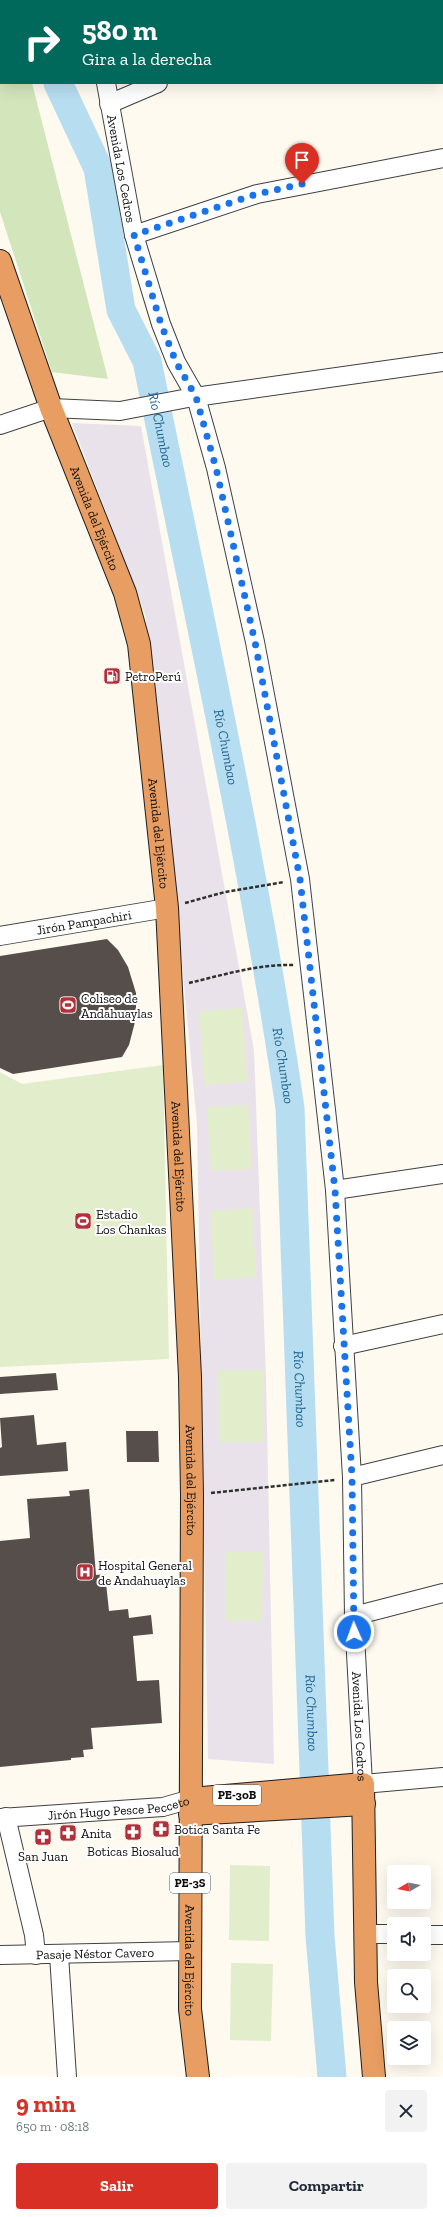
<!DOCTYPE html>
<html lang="es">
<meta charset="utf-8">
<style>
body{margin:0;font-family:"Zilla Slab",serif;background:#f2f2f3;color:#1f2937;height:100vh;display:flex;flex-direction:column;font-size:15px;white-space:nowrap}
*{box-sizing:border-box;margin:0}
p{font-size:13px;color:#747a83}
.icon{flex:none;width:22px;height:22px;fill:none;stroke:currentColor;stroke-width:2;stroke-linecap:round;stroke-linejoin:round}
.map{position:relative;height:2077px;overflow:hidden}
.panel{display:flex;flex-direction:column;background:#fff;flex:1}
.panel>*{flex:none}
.hud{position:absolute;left:0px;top:0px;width:443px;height:84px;box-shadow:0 4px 16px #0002;background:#00695c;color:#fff;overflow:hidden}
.needle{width:26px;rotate:260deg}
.tools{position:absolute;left:387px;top:1865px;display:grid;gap:8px}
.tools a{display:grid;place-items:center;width:44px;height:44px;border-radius:4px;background:#fff;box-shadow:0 4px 16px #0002;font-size:20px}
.pin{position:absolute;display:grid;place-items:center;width:34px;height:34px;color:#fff;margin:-41px -17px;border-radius:50% 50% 50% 0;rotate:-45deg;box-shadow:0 0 4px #0007}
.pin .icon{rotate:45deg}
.me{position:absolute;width:44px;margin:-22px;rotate:358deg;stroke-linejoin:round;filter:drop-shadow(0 0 3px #0008)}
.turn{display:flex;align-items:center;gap:14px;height:84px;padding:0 16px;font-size:18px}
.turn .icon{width:52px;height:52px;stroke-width:2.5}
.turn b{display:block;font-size:28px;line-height:34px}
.round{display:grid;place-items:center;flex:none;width:42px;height:42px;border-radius:4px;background:#f2f2f3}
.summary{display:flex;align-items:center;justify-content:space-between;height:68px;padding:0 16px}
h1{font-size:24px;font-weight:700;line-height:30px;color:#d93025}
.primary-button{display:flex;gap:8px;margin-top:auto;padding:8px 16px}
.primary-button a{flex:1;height:46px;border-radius:4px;background:#d93025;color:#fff;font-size:16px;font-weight:700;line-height:46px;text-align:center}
.primary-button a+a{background:#f2f2f3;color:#1f2937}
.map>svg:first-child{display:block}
</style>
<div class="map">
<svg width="443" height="2077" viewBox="0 0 443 2077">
<rect width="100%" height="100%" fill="#fefaef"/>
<path fill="#eae2eb" d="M72,423l69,3 113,624 12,327 8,387 -66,-5 -11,-635 -29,-310 -23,-200z"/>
<path fill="#d2e5bb" d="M0,0l11,1h-10v82h31l76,296 -56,-7 -52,-160z"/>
<g fill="#e2edcc">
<path d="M243,1008l4,74 -43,3 -5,-74z"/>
<path d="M163,1065l6,294 -169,8v-295l22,12z"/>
<path d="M248,1105l4,64 -41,2 -4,-64z"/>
<path d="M252,1208l4,69 -42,3 -4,-69z"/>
<path d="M218,1370h45v72h-44z"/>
<path d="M226,1552h37l-1,69h-37z"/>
<path d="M230,1865l40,1 -1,75 -40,-1z"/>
<path d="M231,1963l42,1 -2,77 -41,-1z"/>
</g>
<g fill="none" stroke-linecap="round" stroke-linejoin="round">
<g stroke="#b7ddf1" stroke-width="29">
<path d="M35,0v1"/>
<path id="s1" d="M58,83l40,85 23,142 26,51c50,248 106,496 143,747l30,828 12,141"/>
</g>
</g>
<g fill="#554e4a">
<path d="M107,939l11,11 10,17 8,26v25l-7,27 -7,12 -109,17 -13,-6v-112z"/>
<path d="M56,1373l2,17 -58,4v-17z"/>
<path d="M34,1415l3,30 29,-3 2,29 -68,5v-28l2,-1 -2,-29z"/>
<path d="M126,1431h32l1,31h-32z"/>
<path d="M89,1489l7,86 9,-1 4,37 19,-2 1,9 22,-3 2,19 -20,2 4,45 22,-1 3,43 -71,5 2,21 -10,1 1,7 -13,1v2l-71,7v-226l30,-3 -3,-39 43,-3 -1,-5z"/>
</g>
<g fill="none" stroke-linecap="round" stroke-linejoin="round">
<defs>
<g id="street">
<path d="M93,0v1"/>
<path d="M344,1l2,-1"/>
<path id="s2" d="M106,83l28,152 27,89 15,38 20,35 20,71 39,174 45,237 35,311 17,287 2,139 9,168 80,-7"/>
<path d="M109,104l49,-21"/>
<path d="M134,235l123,-41 186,-36"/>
<path d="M0,425l51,-17 69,3 68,-13 255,-36"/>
<path id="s3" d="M0,936l167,-28"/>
<path d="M335,1190l108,-16"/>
<path d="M343,1346l100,-22"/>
<path d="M352,1477l91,-22"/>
<path d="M354,1616l89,-23"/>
<path d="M6,1817l28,118 2,20"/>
<path id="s4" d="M0,1818l163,-11 28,-8"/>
<path d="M365,1934h29"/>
<path d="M424,1935h19"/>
<path id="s5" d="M0,1955l190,-4"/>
<path d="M59,1955l8,122"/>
</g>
<g id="highway">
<path id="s6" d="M0,261l51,147 74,185 14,51 28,264 23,469 2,118 -2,514 8,68"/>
<path d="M191,1799l172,-15 3,198 8,95"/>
<path d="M190,1814l174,-10"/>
</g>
</defs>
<use href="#street" stroke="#404040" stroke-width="20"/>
<use href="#highway" stroke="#1e1e1e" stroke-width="24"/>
<g stroke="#2f2f2f" stroke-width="2.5" stroke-dasharray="4 2" stroke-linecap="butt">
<path d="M185,903l40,-11 59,-10"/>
<path d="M189,983c34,-8 69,-19 105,-18"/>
<path d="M211,1493l124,-13"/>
</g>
<use href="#street" stroke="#fff" stroke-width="18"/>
<use href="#highway" stroke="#e89d62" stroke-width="22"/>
</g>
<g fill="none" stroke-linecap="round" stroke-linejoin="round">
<path stroke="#1a73e8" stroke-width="7" stroke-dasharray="0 12.6" d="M302,184l-45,10 -123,41 27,89 15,38 20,35 20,71 39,174 45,237 35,311 17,287 2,155"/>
</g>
<defs>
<symbol id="fuel-square" viewBox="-11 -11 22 22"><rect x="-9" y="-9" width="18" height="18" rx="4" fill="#b1313a" stroke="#fff"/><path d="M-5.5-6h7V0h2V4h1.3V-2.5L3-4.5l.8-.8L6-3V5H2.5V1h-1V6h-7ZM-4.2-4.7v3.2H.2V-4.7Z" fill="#fff"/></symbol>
<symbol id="stadium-square" viewBox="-11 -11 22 22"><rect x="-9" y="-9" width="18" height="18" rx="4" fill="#b1313a" stroke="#fff"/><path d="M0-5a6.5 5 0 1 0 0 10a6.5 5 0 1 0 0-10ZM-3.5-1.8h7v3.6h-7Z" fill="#fff"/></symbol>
<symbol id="hospital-square" viewBox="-11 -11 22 22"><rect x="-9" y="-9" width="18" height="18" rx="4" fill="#b1313a" stroke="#fff"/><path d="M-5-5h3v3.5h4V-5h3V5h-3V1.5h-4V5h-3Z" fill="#fff"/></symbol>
<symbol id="pharmacy-square" viewBox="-11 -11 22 22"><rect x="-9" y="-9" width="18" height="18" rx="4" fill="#b1313a" stroke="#fff"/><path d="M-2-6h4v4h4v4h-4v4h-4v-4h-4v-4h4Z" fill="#fff"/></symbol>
</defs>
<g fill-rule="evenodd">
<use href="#fuel-square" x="102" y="666" width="20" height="20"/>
<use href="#stadium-square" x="58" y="995" width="20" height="20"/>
<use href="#stadium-square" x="73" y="1211" width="20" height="20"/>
<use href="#hospital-square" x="75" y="1562" width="20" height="20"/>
<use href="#pharmacy-square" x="151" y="1819" width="20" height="20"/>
<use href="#pharmacy-square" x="123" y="1822" width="20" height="20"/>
<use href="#pharmacy-square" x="58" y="1823" width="20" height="20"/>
<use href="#pharmacy-square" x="33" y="1827" width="20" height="20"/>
</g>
<g text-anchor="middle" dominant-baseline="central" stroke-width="4" stroke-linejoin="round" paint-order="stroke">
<g fill="#fff" stroke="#565656" stroke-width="1">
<rect x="213" y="1785" width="48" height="20" rx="3"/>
<rect x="170" y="1873" width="40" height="20" rx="3"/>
</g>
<g font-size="12" font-weight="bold" fill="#0d0d0d">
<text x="237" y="1795">PE-30B</text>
<text x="190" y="1883">PE-3S</text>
</g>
<g font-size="13" fill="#0d0d0d" stroke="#fff">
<text stroke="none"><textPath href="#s2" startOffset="87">Avenida Los Cedros</textPath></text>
<text stroke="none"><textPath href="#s6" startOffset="274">Avenida del Ejército</textPath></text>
<text stroke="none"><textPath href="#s6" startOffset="598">Avenida del Ejército</textPath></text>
<text stroke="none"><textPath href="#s3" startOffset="85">Jirón Pampachiri</textPath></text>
<text stroke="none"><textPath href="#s6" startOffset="922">Avenida del Ejército</textPath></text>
<text stroke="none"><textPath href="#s6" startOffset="1246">Avenida del Ejército</textPath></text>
<text stroke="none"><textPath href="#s2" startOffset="1672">Avenida Los Cedros</textPath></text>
<text stroke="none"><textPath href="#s4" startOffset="119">Jirón Hugo Pesce Pecceto</textPath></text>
<text stroke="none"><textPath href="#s5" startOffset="95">Pasaje Néstor Cavero</textPath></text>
<text stroke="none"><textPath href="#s6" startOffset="1726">Avenida del Ejército</textPath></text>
</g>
<g font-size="13" fill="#0d0d0d" stroke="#fff" text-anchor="start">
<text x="125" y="676">PetroPerú</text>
<text x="81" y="998">Coliseo de<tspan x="81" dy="15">Andahuaylas</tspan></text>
<text x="96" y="1214">Estadio<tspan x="96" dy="15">Los Chankas</tspan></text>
<text x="98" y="1565">Hospital General<tspan x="98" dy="15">de Andahuaylas</tspan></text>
<text x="174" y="1829">Botica Santa Fe</text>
<text x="81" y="1833">Anita</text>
<text x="133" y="1851" text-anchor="middle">Boticas Biosalud</text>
<text x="43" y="1856" text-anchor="middle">San Juan</text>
</g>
<g font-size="14" font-style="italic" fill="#216494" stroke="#fff">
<text stroke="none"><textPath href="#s1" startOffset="365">Río Chumbao</textPath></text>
<text stroke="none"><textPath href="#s1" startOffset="689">Río Chumbao</textPath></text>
<text stroke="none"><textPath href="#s1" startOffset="1013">Río Chumbao</textPath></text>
<text stroke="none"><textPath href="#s1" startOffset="1337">Río Chumbao</textPath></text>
<text stroke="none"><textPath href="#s1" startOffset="1661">Río Chumbao</textPath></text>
</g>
</g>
</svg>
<div class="tools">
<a><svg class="needle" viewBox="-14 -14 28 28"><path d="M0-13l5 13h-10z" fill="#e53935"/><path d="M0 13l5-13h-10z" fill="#747a83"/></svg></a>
<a><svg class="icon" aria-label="sound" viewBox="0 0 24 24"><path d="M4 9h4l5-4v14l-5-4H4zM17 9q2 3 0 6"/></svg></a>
<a><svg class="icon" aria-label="search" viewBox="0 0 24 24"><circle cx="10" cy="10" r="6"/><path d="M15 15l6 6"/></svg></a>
<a><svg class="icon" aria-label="layers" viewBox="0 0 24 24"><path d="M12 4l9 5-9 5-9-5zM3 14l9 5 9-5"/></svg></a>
</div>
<div class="pin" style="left:302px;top:184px;background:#d93025"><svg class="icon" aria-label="arrive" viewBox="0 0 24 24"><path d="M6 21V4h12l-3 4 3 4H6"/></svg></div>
<svg class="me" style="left:354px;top:1632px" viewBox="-20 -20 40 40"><circle r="17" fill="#1a73e8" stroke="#fff" stroke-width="3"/><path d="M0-11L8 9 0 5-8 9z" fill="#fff"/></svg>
<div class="hud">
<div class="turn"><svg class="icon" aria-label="right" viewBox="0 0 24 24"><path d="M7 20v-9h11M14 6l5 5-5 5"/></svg><div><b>580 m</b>Gira a la derecha</div></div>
</div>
</div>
<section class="panel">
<div class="summary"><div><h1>9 min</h1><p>650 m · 08:18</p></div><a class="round"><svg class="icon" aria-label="close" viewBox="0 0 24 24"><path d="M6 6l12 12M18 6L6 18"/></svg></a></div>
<div class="primary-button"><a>Salir</a><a>Compartir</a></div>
</section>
